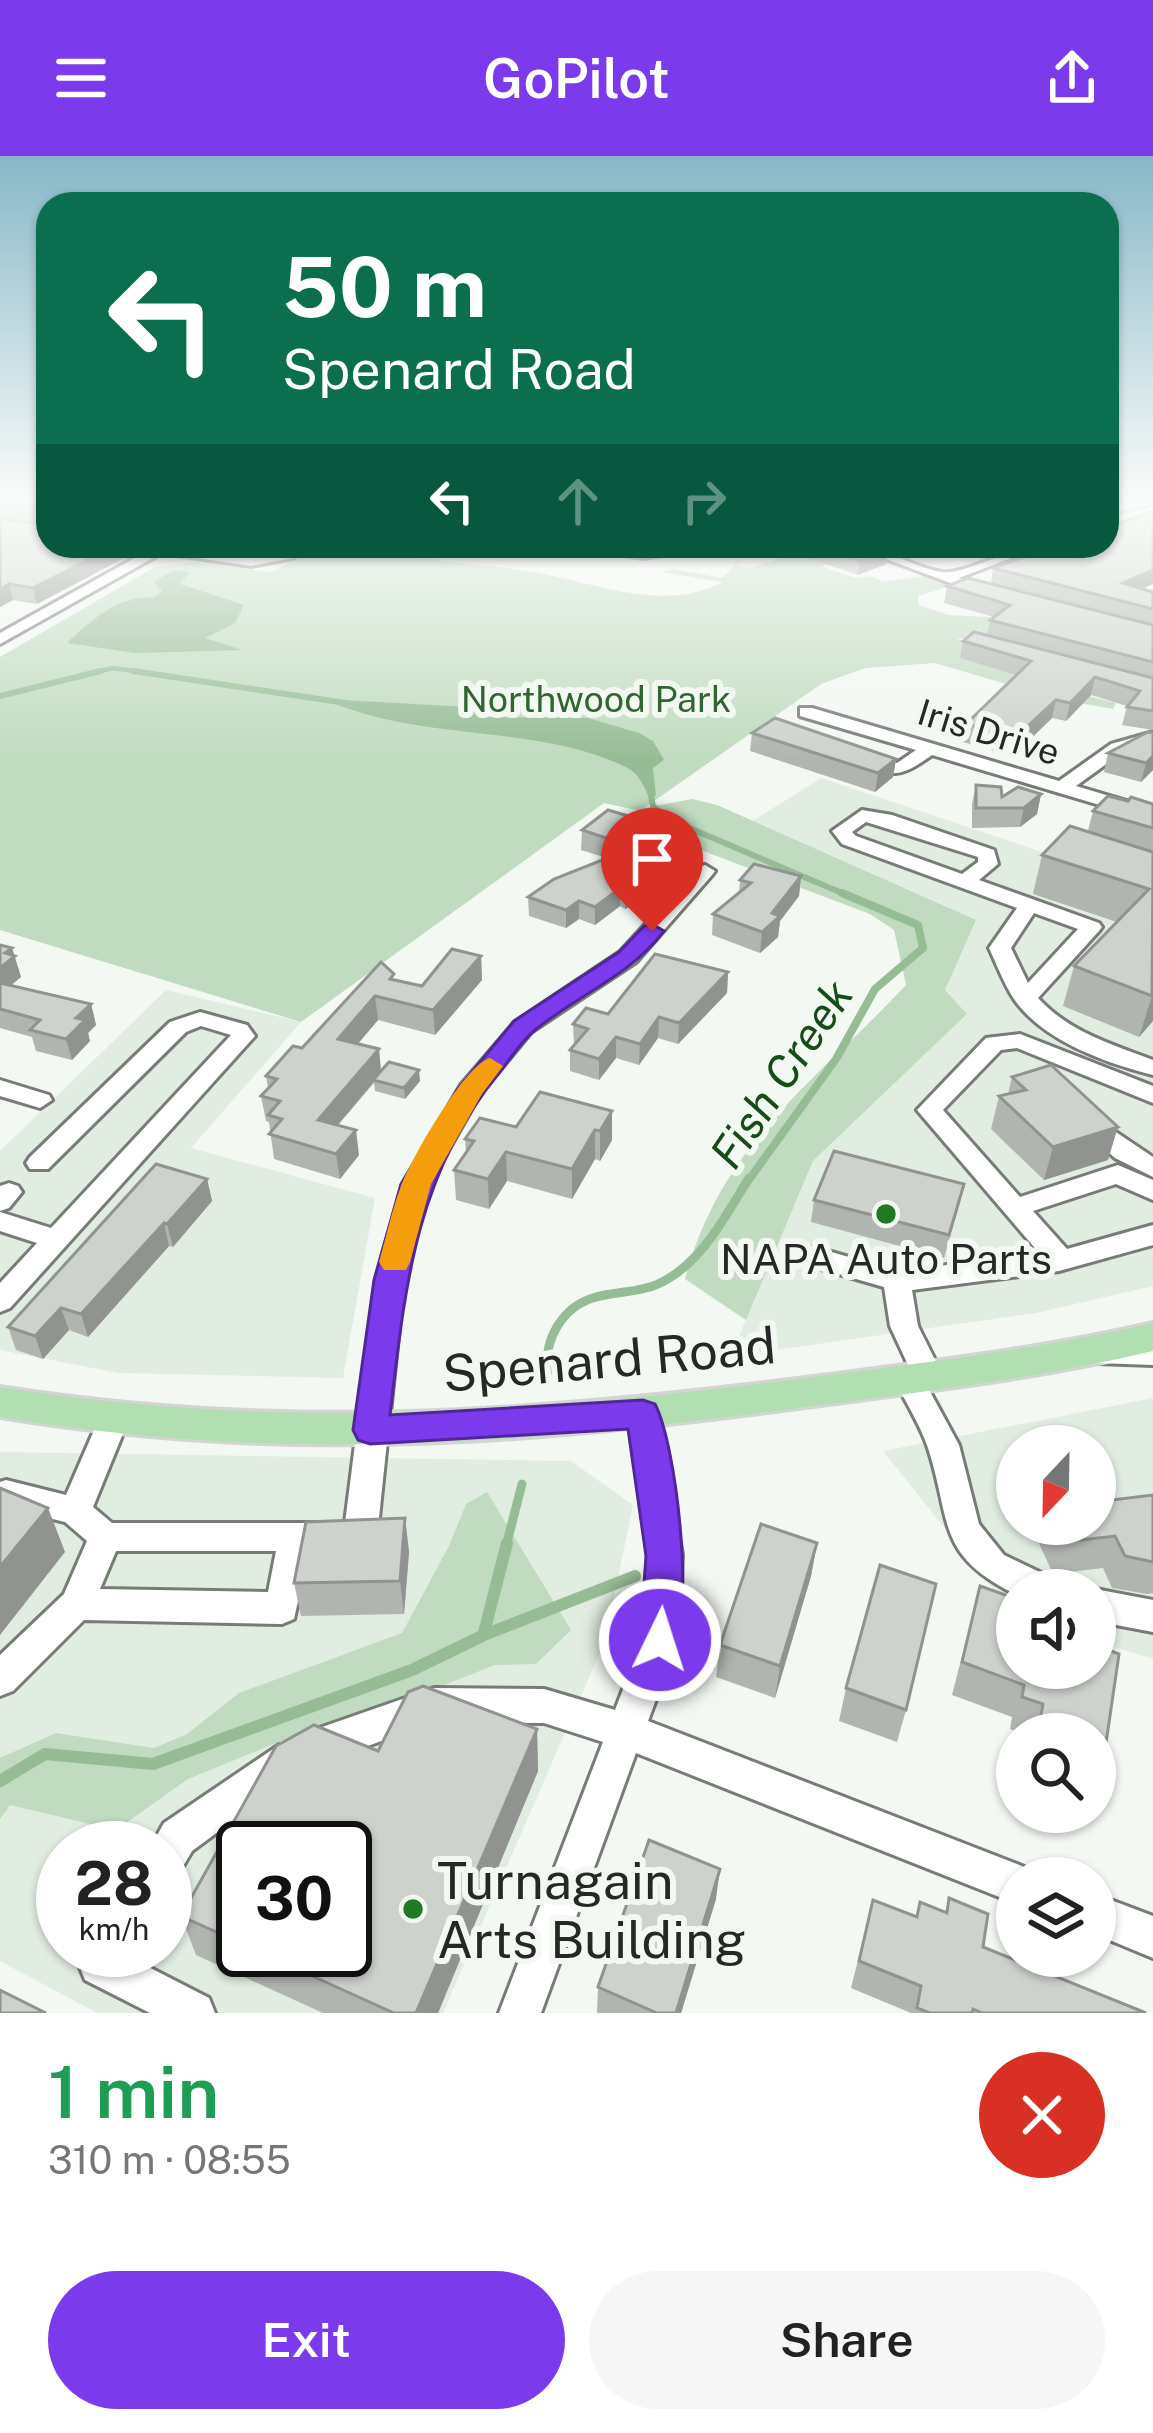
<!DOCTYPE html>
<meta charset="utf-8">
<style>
body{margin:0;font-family:"Public Sans",sans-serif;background:#f6f6f6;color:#222;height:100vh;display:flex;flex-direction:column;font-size:45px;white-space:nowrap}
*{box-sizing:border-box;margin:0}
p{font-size:39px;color:#767676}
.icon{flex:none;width:66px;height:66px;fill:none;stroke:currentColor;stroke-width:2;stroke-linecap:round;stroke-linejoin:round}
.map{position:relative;height:1857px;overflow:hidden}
.side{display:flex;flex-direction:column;background:#fff;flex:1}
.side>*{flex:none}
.guide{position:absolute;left:36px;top:36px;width:1083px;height:366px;border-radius:36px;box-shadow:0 3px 9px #0004;background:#0b6e4f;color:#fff;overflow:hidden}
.needle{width:78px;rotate:202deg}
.tools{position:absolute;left:996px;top:1269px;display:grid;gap:24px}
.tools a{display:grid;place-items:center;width:120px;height:120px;border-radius:50%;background:#fff;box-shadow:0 3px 9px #0004;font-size:60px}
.speed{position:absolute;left:36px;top:1665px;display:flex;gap:24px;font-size:60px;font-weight:700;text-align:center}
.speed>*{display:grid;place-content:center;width:156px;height:156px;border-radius:50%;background:#fff;box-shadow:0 3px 9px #0004;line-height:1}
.speed small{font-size:30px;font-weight:400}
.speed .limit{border:6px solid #111;border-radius:18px;background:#fff;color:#111}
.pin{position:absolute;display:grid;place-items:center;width:102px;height:102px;color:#fff;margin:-123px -51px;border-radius:50% 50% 50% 0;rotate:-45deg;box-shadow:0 0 12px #0007}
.pin .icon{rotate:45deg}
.me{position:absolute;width:132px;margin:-66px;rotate:4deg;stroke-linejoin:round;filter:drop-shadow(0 0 9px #0008)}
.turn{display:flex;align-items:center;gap:42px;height:252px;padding:0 48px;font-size:54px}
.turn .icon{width:156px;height:156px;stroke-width:2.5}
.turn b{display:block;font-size:84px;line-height:102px}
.lanes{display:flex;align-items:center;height:114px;padding:0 48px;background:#0003;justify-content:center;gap:60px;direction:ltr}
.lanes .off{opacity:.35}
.round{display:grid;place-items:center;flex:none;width:126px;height:126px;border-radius:63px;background:#f6f6f6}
.head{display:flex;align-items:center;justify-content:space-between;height:204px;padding:0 48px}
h1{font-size:72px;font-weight:600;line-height:90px;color:#1e9e55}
.primary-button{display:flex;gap:24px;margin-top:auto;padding:24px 48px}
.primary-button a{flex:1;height:138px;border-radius:72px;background:#7c3aed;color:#fff;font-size:48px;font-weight:600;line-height:138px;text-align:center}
.primary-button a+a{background:#f6f6f6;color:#222}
header{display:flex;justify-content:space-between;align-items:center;height:156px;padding:0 48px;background:#7c3aed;color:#fff;font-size:54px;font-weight:600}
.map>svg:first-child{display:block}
</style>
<header><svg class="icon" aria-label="menu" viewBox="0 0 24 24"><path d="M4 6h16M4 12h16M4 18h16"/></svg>GoPilot<svg class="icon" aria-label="share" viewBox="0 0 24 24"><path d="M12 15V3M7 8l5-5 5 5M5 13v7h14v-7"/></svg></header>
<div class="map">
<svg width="1153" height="1857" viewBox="0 0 1153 1857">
<rect width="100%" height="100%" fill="#f3f8f3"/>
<g fill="#e2ede2" fill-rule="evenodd">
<path d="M821,622l332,111v397l-117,27 -288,41 -11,-13 76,-180 154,-147 -22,-24 30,-70 -224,-98z"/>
<path d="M166,834l135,32 -110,126 184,50 -32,180 -225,-5 -118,-23v-199z"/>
<path d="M1153,1242v261l-58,-18v-51h-78l-2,26 -132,-165zM1017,1290h78v78h-78z"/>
<path d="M0,1296l571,9 62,44 -28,136 -162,372h-346l-97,-52zM63,1692h102v102h-102zM243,1692h102v102h-102z"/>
</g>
<g fill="#c0dbbf">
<path d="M323,390h66l-1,5c48,12 97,13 146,21 61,11 131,41 189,10l-62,-10 12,-3 49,9 14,-13 13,3 32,-10 -26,-12c25,0 49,11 74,15l-7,6 35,11 15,-2 11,6 40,-6 27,10 -32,10 1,9 29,10 61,3 -24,17 -28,4 75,22 -11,18 95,24 -3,6 -56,-10 -122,-36 -70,5 -44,16 -177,124 48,-9 25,6 259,115 -31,70 22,24 -154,147 -67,159 -61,-41c37,-138 131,-197 221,-294l-12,-55 -24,-16 -172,-65 -57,-38 -37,-8 -303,219 -301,-92v-273l155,-90 38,-5 78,10z"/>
<path d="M487,1336l84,138 -35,34 -41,1 -81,32 -106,33 -120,49 -72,51 -106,-25 -10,14v-61l56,-25 98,15 33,-14 52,-41 163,-60 47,-87 17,-42z"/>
</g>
<g fill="#96bc95">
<path d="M174,414l16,2 -10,12 64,21 -9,18 -30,15 37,12 -107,3 -68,-10c22,-21 53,-49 86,-45l9,-7 -8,-9z"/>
<path d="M343,544l125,7 19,10 101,1 51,15 14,8 11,19 -11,8 3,28 -8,-1c-5,-11 -10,-22 -22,-28 -86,-42 -199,-26 -290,-63z"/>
</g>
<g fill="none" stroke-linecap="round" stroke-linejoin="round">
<path stroke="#96bc95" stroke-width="4.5" d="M89,518l24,-6 40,6"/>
<g stroke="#96bc95" stroke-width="6">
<path d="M133,515l213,32"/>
<path d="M0,540l101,-25"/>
<path d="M650,635l3,15 13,12 183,78"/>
</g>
<path stroke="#96bc95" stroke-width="8" d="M748,1025l88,-122 39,-70 48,-41 -5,-23 -76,-32"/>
<g stroke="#96bc95" stroke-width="9">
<path d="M549,1215c-7,-30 14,-64 44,-73 21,-7 46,-5 65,-14 43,-19 68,-69 91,-106"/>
<path d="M506,1390l16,-62"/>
</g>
<g stroke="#96bc95" stroke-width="12">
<path d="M484,1477l23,-90"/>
<path d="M0,1625l45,-27 108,10 259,-94 72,-35 151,-59"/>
</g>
<defs>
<g id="minor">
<path d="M1153,351v8l-46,10v-8z"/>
<path d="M149,390l102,11 44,-11h17l-19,12 -42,8 -89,-13 -162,91v-11l149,-83z"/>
<path d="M564,390l79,4 79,-4 -79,12z"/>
<path d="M851,390c34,0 59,21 91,26 23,3 69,-26 101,-26l-84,32 31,11 2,3 -7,4z"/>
<path d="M800,552h12l247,73 52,-37 42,-12v10l-30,10 -47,34 77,23v12l-221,-66c-28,20 -41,26 -72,5l12,-7 25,10 19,-13 -116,-34z"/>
<path d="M862,654l30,5 102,35 4,14 -19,16 120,43 3,4 -3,4 -61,67c31,34 73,46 115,62v15c-48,-12 -111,-35 -139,-76 -10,-15 -17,-34 -25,-51l28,-40 -175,-64 -10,-13zM866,666l112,35v5l-16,12 -106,-38 -4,-4zM1034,757l44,16 -50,54 -17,-35z"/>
<path d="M705,709l10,6 -3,4 -76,87 -105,70 -51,62 -51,90 -25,95 -27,258 -5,10 -12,4h-51l-15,68 -12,5 -198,-4 -71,71 -13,5v-41l64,-61 23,-53 -22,-19 -65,-16v-24l6,-2 60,15 36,-83 11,-3 11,3 4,9 -35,86 19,16h233l31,-244 27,-95 58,-99 54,-63 105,-70 78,-85zM116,1395h160l-8,41 -168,-3z"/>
<path d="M200,856l47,13 8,11 -245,272 -10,4v-29l37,-40 -37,-12v-19l51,16 180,-193 -30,-9 -15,6 -138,137h-18l-4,-6 4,-6 140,-135z"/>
<path d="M1020,878l133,52v17l-136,-55 -16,2 -58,60 77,87 98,-32 35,15v20l-37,-16 -83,27 34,38 86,-24v20l-94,26 -147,19 6,36 25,50 -4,8 -11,4 31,57 20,79 25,31 50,24 5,11h-42v5c-82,-40 -65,-73 -89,-147 -8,-24 -23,-47 -34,-69l4,-8 11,-4 -19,-41 -6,-39 -80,-23 -4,-7 4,-7 10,-3 83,24 143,-17 -123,-144 69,-72z"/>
<path d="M0,924l49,15 3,5 -12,8 -40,-12z"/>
<path d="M1092,960l61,41v20l-38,-19 -32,-28 -3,-6 3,-6z"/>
<path d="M9,1027l9,3 4,6 -13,16 -9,3v-25z"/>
<path d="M1153,1187v22l-56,-2 -5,-8 5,-8z"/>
<path d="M643,1246l11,3 4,9 24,141 -4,85 -30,81 369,143 14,6 4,8h-18v26l-381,-151 -95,260h-42l104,-271 -59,-19 -110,-1 -119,43 -13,-5 -6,-13 6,-13 132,-46 110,1 71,21 27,-70 6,-85 -20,-141 4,-9z"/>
<path d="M1095,1433l58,11v32l-58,-11z"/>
<path d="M279,1589l13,6 6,13 -6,13 -100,74 -13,22 -14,6v-31h-15l14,-25z"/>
<path d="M1095,1738l58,22v42l-58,-24z"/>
<path d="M85,1794h45l-3,6 82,42 6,15h-65l-65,-33 -6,-15z"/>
</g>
<path id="major" d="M1153,1167v28c-112,27 -226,40 -340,55 -282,38 -530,58 -813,11v-30c279,44 534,26 813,-10 114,-15 228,-28 340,-54z"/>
</defs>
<use href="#minor" stroke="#777c77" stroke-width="6"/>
<use href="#major" stroke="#d4d4d4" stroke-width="6"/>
<use href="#minor" fill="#fff" fill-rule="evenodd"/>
<use href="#major" fill="#b2dfb1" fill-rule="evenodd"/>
</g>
<g fill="#b0b5af" fill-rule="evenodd">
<path d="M0,344h48v46h99l-110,58 -24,-4 -13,7v-88l48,6 -48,-8z"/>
<path d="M772,390h166l-32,10 -18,-5 -2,13 -28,11z"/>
<path d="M993,412l150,21 10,3v138l-31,-5 5,-19 -36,-11 -25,26 -14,-3 -39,38 -50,-14 3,-18 50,-49 -56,-17 3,-17 24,-6 3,-15 4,-3 -50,-14 3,-17 44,-2z"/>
<path d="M752,577l144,26 -3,18 -18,15 -125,-41z"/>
<path d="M1153,577v37l-12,12 -37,-10 4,-19z"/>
<path d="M976,629l26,12 39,-3 -4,20 -17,13 -48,1v-24z"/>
<path d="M1128,645l25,3v217l-14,16 -76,-31 11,-40 43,-44 -84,-28 9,-39 46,-24 5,-20z"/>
<path d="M635,662l-1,20 -23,18 41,22 -1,17 -26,14 -5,-3 -25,19 -16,-6 -13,9 -37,-12 -1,-19 79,-39 -26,-8 1,-20z"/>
<path d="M801,720l-2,20 -19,25 -2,16 -18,16 -48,-18 1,-21 26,-22 1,-12z"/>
<path d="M0,789l12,3 9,29 -11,9 81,18 5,21 -8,8 2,8 -18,19 -36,-9 -4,-14 -32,-9z"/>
<path d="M481,800l1,24 -47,55 -57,-15 -20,24 21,5 2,22 39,10 -15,18 -30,-8 -1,-8 -36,42 21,30 -19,24 -66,-20 -5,-37 -3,-1 -5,-25 7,-8 -2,-12 129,-96 27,6z"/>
<path d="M728,816l-1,21 -49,51 -20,-6 -19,27 -23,-7 -17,22 -29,-9v-21l4,-4 -1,-22 35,-10z"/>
<path d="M1012,921l96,83 -64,20 -53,-51 8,-33 9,-2z"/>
<path d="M612,955v29l-12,21 -5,-2 -23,40 -65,-18 -18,28 -33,-9 -2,-30 12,-18 -1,-13 51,-12z"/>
<path d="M207,1023l5,22 -39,46 -4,-1 -81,91 -19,-7 -26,29 -27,-9 -8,-23z"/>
<path d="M814,1044l145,6 -15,52 -133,-36z"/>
<path d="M1153,1339v98l-6,1 -35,-6 -9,-20 -50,6 -16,-35 5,-15h53z"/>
<path d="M405,1362l4,34 -5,62 -103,2 -7,-33z"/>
<path d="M817,1387l-6,33 -36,122 -59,-21 4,-32z"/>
<path d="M980,1430l37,13v69h78v-23l24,9 -15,103 -9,20v-43h-71l-14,-5 2,-12 -60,-22z"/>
<path d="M423,1530l114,43 1,42 -100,242h-115l-127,-58 -15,-39 95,-170 38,-21 64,26 30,-59zM243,1692h102v102h-102z"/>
<path d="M846,1532l60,22 -9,32 -58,-21z"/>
<path d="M949,1742l34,49 163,66h-235l-60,-25 22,-88 42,17 5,-15 25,10z"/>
<path d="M716,1743l-35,114h-84l1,-26z"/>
</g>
<g fill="#90938f">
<path d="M115,390h32l-110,58 -4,-16z"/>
<path d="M908,390h30l-32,10z"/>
<path d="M888,394l-2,14 -28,11 1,-14z"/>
<path d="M1153,414v14l-34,15 4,-16z"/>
<path d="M9,428l4,16 -13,7v-18z"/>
<path d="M1095,521l-4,18 -25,26 4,-18z"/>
<path d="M1056,544l-4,18 -39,38 3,-19z"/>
<path d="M1153,600v14l-12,12 5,-19z"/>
<path d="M896,603l-3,18 -18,15 3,-19z"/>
<path d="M1041,638l-4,20 -17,13 4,-19z"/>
<path d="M635,662l-1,20 -26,21 1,-20z"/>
<path d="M801,720l-2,20 -19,25 -2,16 -18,16 2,-21 10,-19z"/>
<path d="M652,722l-1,17 -26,14v-18z"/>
<path d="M620,732v18l-25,19v-18z"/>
<path d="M579,745v18l-13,9v-18z"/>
<path d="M12,792l9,29 -21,17v-26l5,-15z"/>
<path d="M481,800l1,24 -47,55 -2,-25z"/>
<path d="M728,816l-1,21 -49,51 1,-21z"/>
<path d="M1153,838v27l-14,16 13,-41z"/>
<path d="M375,840l3,24 -37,43 -3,-24z"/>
<path d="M91,848l5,21 -8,8 2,8 -18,19 -6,-21 10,-21z"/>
<path d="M659,861l-1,21 -19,27 1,-21z"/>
<path d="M616,881v21l-17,22v-21z"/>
<path d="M379,893l2,24 -59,71 -4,-24z"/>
<path d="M419,914l1,11 -15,18 -1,-11z"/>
<path d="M612,955v29l-12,21v-30z"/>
<path d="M1118,971l-10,33 -64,20 9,-33z"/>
<path d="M356,974l3,25 -19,24 -4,-25z"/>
<path d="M595,974v29l-23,40v-30z"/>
<path d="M506,996l1,29 -18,28 -1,-30z"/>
<path d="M207,1023l5,22 -39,46 -6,-23z"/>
<path d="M164,1067l5,23 -81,91 -7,-23z"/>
<path d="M61,1152l8,22 -26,29 -8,-23z"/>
<path d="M48,1352l17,44 -65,83v-68z"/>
<path d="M405,1362l4,34 -5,62 -4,-33z"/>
<path d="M817,1387l-6,33 -36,122 5,-32z"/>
<path d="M537,1573l1,42 -100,242h-22z"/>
<path d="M720,1713l-4,30 -35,114h-5z"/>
</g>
<g fill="#cdd2cc" stroke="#90938f" stroke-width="3">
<path d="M0,344h48v46h67l-82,42 -24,-4 -9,5v-70l48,6 -3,-16 -45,-6z"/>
<path d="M1153,355v59l-30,13 30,9v17l-160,-41 63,-22h51v-18z"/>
<path d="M812,390h64l12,4 -29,11z"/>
<path d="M968,422l185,47v37l-163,-42 20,-15 -63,-19z"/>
<path d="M974,476l179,46v33l-26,-4 13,-16 -45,-14 -25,26 -14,-3 -40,37 -50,-13 65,-63 -68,-20z"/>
<path d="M775,562l121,41 -18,14 -126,-40z"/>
<path d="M1148,576l5,1v23l-7,7 -38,-10z"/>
<path d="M976,629l25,2 1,10 16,-10 23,7 -17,14h-48z"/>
<path d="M1108,640l20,5 3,-4 22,7v24l-60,-17z"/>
<path d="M608,654l27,8 -26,21 -27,-9z"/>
<path d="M1070,670l83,26 -1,144 -78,-30 75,-77 -107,-34z"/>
<path d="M615,699l37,23 -27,13 -5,-3 -25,19 -16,-6 -13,9 -38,-13 26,-18z"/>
<path d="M754,708l47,12 -29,37 8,3 -18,16 -49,-18 38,-31 -11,-3z"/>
<path d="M0,789l12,3 -7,5 10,3 -15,12z"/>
<path d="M452,793l29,7 -48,54 -58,-14 -37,43 41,10 -61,71 38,10 -20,24 -67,-20 13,-15 -14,-4 12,-14 -19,-5 16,-17 -11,-3 27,-30 9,2 79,-86 13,12 -4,5 32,7z"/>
<path d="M655,798l73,18 -49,51 -20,-6 -19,27 -24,-7 -17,22 -29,-9 18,-21 -15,-5 13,-16 22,6z"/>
<path d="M0,827l91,21 -15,14 9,2 -19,19 -36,-9 10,-10 -40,-11z"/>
<path d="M389,906l30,8 -15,18 -31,-8z"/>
<path d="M1051,909l67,62 -65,20 -54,-51 27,-6 -14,-13z"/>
<path d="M540,936l72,19 -12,20 -5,-1 -23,39 -66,-17 -18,27 -34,-9 20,-29 -9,-2 15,-21 36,9z"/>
<path d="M834,995l130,33 -15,51 -135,-35z"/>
<path d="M156,1008l51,15 -40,45 -3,-1 -83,91 -20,-6 -26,28 -27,-9z"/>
<path d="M0,1332l48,20 -48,59z"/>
<path d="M1153,1339v67l-28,-6 -10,-20 -51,6 -9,-18h40v-22z"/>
<path d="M405,1362l-5,63 -106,2 12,-61z"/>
<path d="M761,1368l56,19 -37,123 -60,-21z"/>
<path d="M880,1409l56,19 -30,126 -60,-22z"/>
<path d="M980,1430l37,13v69h78v-23l24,9 -15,103 -9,-3v-20l-57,-1 5,-29 -21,-7 2,-12 -62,-23z"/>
<path d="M423,1530l114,43 -121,284h-22l-139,-63h90v-102h-102v96l-62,-28 95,-170 38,-21 64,26 30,-59z"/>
<path d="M649,1684l71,29 -44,144h-19l-59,-26z"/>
<path d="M949,1742l39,16 -5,33 163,66h-164l-9,-4 -1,4h-42l-13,-5 4,-22 -62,-25 14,-61 44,17 3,-15 27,11z"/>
<path d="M0,1834l46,23h-46z"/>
</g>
<linearGradient id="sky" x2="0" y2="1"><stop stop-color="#87b7c7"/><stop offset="0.57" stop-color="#fafcfa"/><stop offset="1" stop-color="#fafcfa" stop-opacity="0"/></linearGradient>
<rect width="1153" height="604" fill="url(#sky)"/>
<path fill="#7c3aed" stroke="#51269a" stroke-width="3" d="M652,768l12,7c-34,45 -87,64 -130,100 -13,11 -24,28 -35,42 -84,102 -94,215 -109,342l253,-15 12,4c22,43 39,205 19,249l-14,5 -14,-5 -6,-13 6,-84 -18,-127 -258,15 -12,-4 -5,-10 21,-150 27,-96 56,-94 57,-69 105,-69 25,-26z"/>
<path fill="#f59e0b" d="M490,902l13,8 -21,28 -51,90 -21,78 -4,8h-22l-5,-8c7,-24 12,-49 21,-73 9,-27 65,-125 90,-131z"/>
<g fill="#217926" stroke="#f3f8f3" stroke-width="4.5">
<circle cx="886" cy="1058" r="12"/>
<circle cx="413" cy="1753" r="12"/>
</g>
<g text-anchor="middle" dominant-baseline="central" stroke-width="12" stroke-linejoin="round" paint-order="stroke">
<g font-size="36" fill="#316531" stroke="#f3f8f3">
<text x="596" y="543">Northwood Park</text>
</g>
<g font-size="36" fill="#262826" stroke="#f3f8f3">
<text transform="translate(989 576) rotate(17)">Iris Drive</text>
</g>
<g font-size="42" fill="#262826" stroke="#f3f8f3">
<text x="886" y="1102">NAPA Auto Parts</text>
</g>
<g font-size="45" font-style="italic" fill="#164c18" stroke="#f3f8f3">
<text transform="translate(781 918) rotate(-56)">Fish Creek</text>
</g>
<g font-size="51" fill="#262826" stroke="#f3f8f3">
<text transform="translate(609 1203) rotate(-5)">Spenard Road</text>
</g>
<g font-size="51" fill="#262826" stroke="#f3f8f3" text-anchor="start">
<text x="437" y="1724">Turnagain<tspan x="437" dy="59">Arts Building</tspan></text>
</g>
</g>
</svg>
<div class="tools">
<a><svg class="needle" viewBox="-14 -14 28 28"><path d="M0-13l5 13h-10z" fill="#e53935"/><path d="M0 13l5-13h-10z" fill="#767676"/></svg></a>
<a><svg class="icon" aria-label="sound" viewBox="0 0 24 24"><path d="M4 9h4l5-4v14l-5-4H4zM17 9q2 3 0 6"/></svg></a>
<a><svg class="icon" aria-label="search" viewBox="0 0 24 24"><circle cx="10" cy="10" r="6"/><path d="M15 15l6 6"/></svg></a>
<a><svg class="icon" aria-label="layers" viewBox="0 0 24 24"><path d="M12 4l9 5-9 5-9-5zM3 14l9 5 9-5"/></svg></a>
</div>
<div class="speed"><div>28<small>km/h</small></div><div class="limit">30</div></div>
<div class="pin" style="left:652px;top:775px;background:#d93025"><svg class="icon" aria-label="arrive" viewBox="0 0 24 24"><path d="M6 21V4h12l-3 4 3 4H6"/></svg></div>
<svg class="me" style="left:660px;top:1484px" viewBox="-20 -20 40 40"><circle r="17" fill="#7c3aed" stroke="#fff" stroke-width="3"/><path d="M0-11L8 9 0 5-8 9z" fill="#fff"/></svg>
<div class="guide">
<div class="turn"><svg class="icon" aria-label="left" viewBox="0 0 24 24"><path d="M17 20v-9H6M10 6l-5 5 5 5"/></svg><div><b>50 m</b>Spenard Road</div></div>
<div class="lanes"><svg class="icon" aria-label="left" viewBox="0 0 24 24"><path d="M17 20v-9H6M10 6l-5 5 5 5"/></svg><svg class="icon off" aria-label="ahead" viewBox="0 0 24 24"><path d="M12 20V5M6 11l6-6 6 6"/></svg><svg class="icon off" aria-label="right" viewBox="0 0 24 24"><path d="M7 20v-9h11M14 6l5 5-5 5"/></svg></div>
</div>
</div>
<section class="side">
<div class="head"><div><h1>1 min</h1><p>310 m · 08:55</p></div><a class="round" style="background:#d93025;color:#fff"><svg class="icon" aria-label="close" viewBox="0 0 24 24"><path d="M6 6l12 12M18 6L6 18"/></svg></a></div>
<div class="primary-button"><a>Exit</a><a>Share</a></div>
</section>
